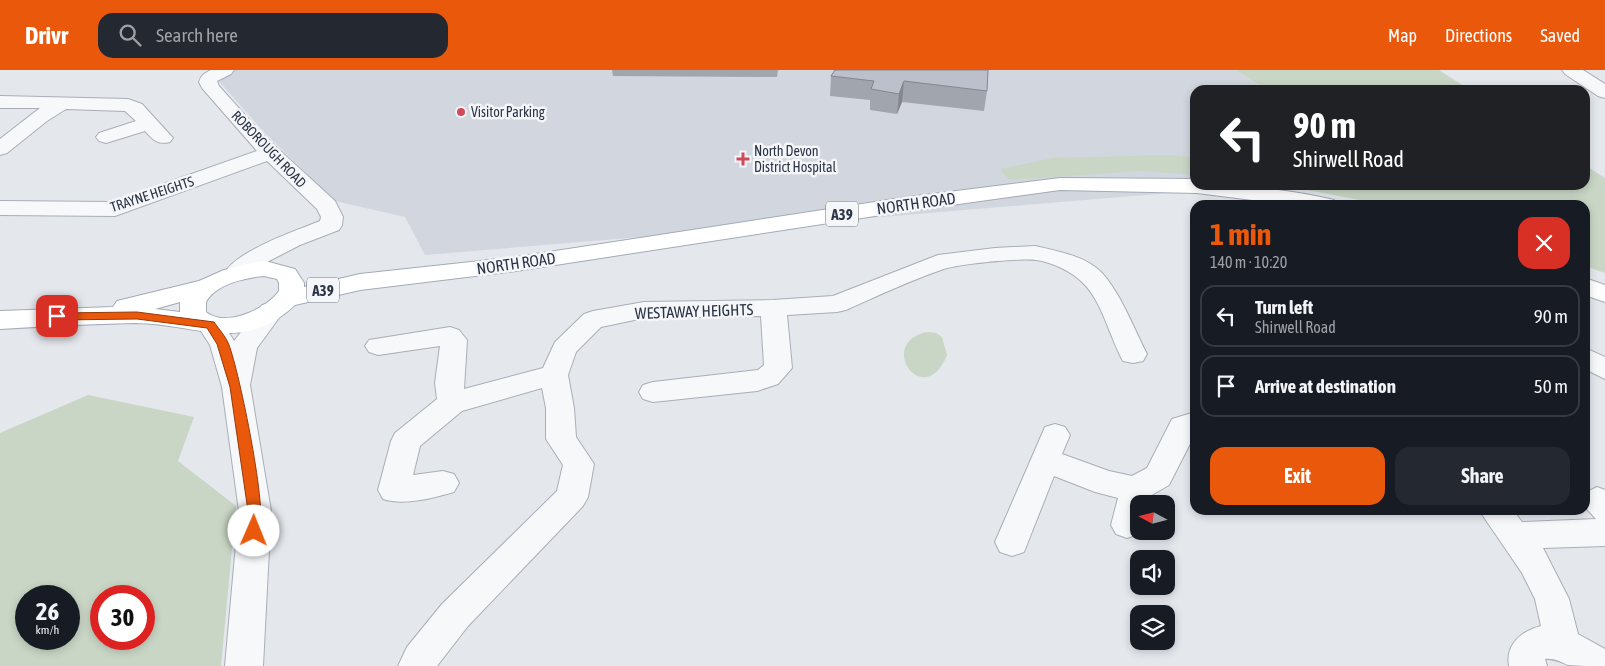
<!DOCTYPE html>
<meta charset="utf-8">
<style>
body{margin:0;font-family:"Asap Condensed",sans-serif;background:#242831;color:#f1f3f6;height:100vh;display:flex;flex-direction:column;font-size:19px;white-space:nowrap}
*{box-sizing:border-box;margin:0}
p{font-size:16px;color:#9ea1a6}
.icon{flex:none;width:28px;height:28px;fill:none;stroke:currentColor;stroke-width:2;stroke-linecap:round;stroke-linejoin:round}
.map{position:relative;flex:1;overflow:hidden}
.drawer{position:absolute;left:1190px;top:130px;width:400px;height:315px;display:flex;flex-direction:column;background:#171b24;border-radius:15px;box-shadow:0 2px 8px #0003}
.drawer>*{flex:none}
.guide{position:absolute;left:1190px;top:15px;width:400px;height:105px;border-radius:15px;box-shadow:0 2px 8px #0003;background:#202124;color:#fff;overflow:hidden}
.needle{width:32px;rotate:277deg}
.tools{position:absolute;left:1130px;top:425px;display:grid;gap:10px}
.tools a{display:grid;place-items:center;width:45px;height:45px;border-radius:10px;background:#171b24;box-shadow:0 2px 8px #0003;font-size:25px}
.speed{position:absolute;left:15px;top:515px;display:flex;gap:10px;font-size:25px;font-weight:700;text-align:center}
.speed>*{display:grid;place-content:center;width:65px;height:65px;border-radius:50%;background:#171b24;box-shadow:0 2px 8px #0003;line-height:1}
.speed small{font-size:12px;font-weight:400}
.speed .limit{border:8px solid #d22;background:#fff;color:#111}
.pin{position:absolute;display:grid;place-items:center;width:42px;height:42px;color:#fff;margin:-21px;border-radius:10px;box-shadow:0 2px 8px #0006}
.me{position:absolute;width:55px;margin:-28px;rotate:1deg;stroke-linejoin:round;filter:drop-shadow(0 0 4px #0008)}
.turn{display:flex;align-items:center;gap:18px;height:105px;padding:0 20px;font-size:22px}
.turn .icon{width:65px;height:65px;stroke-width:2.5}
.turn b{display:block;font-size:35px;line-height:42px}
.round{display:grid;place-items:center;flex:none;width:52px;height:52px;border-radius:15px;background:#242831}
.head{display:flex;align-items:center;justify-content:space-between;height:85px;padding:0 20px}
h1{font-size:30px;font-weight:700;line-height:38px;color:#ea580c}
.cta{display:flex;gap:10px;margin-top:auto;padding:10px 20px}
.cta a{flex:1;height:58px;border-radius:15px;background:#ea580c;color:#fff;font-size:20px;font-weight:700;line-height:58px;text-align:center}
.cta a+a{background:#242831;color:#f1f3f6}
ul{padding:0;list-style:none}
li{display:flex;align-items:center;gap:15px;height:62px;margin:0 10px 8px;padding:0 10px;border:2px solid #363941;border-radius:15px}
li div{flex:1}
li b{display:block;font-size:19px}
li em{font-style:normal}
header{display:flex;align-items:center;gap:30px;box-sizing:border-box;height:70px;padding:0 25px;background:#ea580c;color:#fff}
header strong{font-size:24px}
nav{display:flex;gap:28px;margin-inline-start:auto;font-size:18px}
.search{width:350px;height:45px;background:#242831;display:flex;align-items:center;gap:12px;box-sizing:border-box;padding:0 18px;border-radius:15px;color:#9ea1a6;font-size:19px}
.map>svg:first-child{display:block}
</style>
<header>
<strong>Drivr</strong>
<div class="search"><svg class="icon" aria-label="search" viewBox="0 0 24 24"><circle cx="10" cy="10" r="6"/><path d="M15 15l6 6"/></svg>Search here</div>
<nav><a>Map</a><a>Directions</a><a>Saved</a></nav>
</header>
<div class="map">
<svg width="1605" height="596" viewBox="0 0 1605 596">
<rect width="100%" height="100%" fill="#e4e7ec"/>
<path fill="#d2d6de" d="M234,0h1001l33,20h-73v95h70l-840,70 -20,-38 -70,-16 -70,-68 -48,-54z"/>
<g fill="#c9d6c5" fill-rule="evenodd">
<path d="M1235,0h204l31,20h-202z"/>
<path d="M1168,85l27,2v18l-54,-4 -133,9 -8,-11 53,-11z"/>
<path d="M1585,95l20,13v95l-20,-7v-61h-199l-105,-20h304z"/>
<path d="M927,262l9,1 6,4 5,18c-23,57 -72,-12 -20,-23z"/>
<path d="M88,325l106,22 -16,44 58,45 -15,160h-221v-233zM69,526v43h-43v-43zM144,526v43h-43v-43z"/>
</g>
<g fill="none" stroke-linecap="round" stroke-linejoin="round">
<defs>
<g id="minor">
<path d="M211,0h23l-3,4 -14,7 2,5 44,49 72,66 8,16 -1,8 -3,5 -39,15 -31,16 -23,16 -9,3 -9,-3 -3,-5c14,-22 70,-41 95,-51l1,-4 -4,-8 -50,-48 -152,55 -115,-1v-14l112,1 145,-51 -55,-63 -3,-6c2,-7 6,-9 12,-12z"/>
<path d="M1562,0h21l22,14v14l-7,-2 -33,-22z"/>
<path d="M0,26l128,3 14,5 31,34 -3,4c-12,3 -17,-2 -25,-11l-39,12 -7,-2 -3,-4 3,-4 37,-12 -11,-10 -59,-2 -19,12 -40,32 -7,2v-16l40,-31h-40z"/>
<path d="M1035,176c22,5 51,10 67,27 19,21 32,56 45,81l-4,7 -10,2 -10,-2c-13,-23 -21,-60 -40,-78 -11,-12 -32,-21 -47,-23 -17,-2 -80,4 -95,10 -32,11 -64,26 -95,40l-9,2 -50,3 5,53 -14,16 -21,7 -104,11 -10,-3 -4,-7 4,-7 10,-3 105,-12 6,-5 -3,-49 -117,2 -43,9 -25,25 -8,23 6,33 2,29 18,27 -6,33 -5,9 -115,120 -31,40h-39l9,-19 35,-43 115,-113 6,-26 -17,-26v-31l-4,-20 -80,23 -42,35 -7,29 30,-4 11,3 5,9 -5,9c-21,6 -50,14 -71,7l-5,-9 13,-49 4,-8 42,-34 -2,-16 5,-37 -62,9 -9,-3 -4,-6 4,-6 81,-13 9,3 8,10 -3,49 79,-21 12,-26 29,-28 9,-3 51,-9 129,-2 60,-4 105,-41 57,-7z"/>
<path d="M271,233l9,2 4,6 -27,37 -7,37 21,126 -8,155h-38l14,-155 -17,-124 -12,-42 -13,-20 4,-6c18,-5 24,7 33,22l28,-36z"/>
<path d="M1585,278l20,9v22l-20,-10z"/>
<path d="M1195,342v22l-26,51 -19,11 -2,8h-9l1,27 -2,3 -11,4 -11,-4 -5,-9 7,-27 -23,-6 -41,-16 -30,76 -12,4 -12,-4 -5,-10 50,-115 10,-3 10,3 5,8 -8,19 47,17 23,5 15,-8 25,-49z"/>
<path d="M1597,417l8,3v56l-62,2 26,51 9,35 27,15v17c-11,0 -27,0 -37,-1 -8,-3 -13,-7 -23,-6l2,7h-38c-4,-22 13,-35 32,-40l-6,-27 -13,-26 -43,-63h34l9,12 74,-3 -11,-12v-14z"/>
</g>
<g id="major">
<path d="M1060,108l135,1v6c47,0 93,4 139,15l3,5h-46l-94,-12 -137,-3 -159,22 -385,59 -156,19 -65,15c-53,50 -100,18 -161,18 -44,1 -89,3 -134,6v-18l113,-4 4,-6 82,-20 25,-11 32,-8 9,-1 30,8 9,14v4l56,-13 156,-17 385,-59zM264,206l13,3 2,4v8c-13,18 -53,37 -73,21v-10c10,-18 39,-24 58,-26zM180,232v10l-25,-3z"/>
<path d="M1585,208l20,7v17l-20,-7z"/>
</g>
</defs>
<use href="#minor" stroke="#a9aeb7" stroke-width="2"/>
<use href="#major" stroke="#a3abb8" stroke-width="2"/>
<use href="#minor" fill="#f7f8fa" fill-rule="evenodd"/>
<use href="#major" fill="#fff" fill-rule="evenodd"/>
</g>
<g fill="#a1a5ae">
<path d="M612,0h166l-1,7 -164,-1z"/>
<path d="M835,0l152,21 -3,20 -82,-9 -5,12 -27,-4v-10l-40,-4 1,-20z"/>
</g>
<path fill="#83868d" d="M904,11l-2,21 -5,12 2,-20z"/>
<path fill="#bbc0ca" stroke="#83868d" d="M835,0h153l-1,21 -83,-10 -5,13 -28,-5 3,-8 -43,-5z"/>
<path fill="#ea580c" stroke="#983908" d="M137,242l77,10c5,7 12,15 15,23 10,26 40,169 30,190l-5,1 -5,-1 -2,-4 1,-20 -18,-124 -13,-43 -10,-16 -70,-9 -80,1 -5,-4 5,-3z"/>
<g fill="#d1495b" stroke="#f4f6f9" stroke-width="2">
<circle cx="461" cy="42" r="5"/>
<path d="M740.5 81.5h5v5h5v5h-5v5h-5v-5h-5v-5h5z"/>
</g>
<g text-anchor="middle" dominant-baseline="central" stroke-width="5" stroke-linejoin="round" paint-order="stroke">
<g font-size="14" fill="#2b3445" stroke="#f4f6f9" text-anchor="start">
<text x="471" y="42">Visitor Parking</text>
<text x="754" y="81">North Devon<tspan x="754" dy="16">District Hospital</tspan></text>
</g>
<g font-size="14" fill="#2b3445" stroke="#f4f6f9">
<text transform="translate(269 79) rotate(46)">ROBOROUGH ROAD</text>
<text transform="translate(152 124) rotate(-18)">TRAYNE HEIGHTS</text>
</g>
<g fill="#f4f6f9" stroke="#676e7b" stroke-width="1">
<rect x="826" y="131.5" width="32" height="25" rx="4"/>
<rect x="307" y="207.5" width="32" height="25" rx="4"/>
</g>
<g font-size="15" font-weight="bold" fill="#2b3445">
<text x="842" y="144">A39</text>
<text x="323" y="220">A39</text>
</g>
<g font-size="16" fill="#2b3445" stroke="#f4f6f9">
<text transform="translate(916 133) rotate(-8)">NORTH ROAD</text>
<text transform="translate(516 193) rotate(-8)">NORTH ROAD</text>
<text transform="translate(694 241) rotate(-2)">WESTAWAY HEIGHTS</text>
</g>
</g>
</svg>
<div class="tools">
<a><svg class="needle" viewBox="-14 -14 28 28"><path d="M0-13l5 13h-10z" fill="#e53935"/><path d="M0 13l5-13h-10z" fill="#9ea1a6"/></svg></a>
<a><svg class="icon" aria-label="sound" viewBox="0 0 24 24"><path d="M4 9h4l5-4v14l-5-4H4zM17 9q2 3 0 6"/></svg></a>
<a><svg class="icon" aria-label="layers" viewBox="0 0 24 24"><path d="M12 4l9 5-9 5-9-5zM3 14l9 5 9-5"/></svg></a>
</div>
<div class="speed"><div>26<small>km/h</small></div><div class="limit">30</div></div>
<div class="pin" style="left:57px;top:246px;background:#d93025"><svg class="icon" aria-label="arrive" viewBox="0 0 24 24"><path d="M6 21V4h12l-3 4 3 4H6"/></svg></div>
<svg class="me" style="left:254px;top:461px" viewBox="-20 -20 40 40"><circle r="19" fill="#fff"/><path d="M0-13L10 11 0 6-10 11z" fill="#ea580c"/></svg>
<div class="guide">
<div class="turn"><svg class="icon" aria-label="left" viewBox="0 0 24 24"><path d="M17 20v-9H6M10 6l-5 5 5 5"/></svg><div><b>90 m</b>Shirwell Road</div></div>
</div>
<section class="drawer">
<div class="head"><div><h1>1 min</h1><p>140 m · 10:20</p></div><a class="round" style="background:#d93025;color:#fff"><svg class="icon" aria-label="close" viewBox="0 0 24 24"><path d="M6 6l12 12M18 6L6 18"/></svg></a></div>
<ul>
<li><svg class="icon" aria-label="left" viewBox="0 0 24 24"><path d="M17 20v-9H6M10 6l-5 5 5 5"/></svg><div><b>Turn left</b><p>Shirwell Road</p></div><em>90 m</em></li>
<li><svg class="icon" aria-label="arrive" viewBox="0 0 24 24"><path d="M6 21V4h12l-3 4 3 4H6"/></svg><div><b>Arrive at destination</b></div><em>50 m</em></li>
</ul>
<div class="cta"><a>Exit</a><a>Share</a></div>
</section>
</div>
